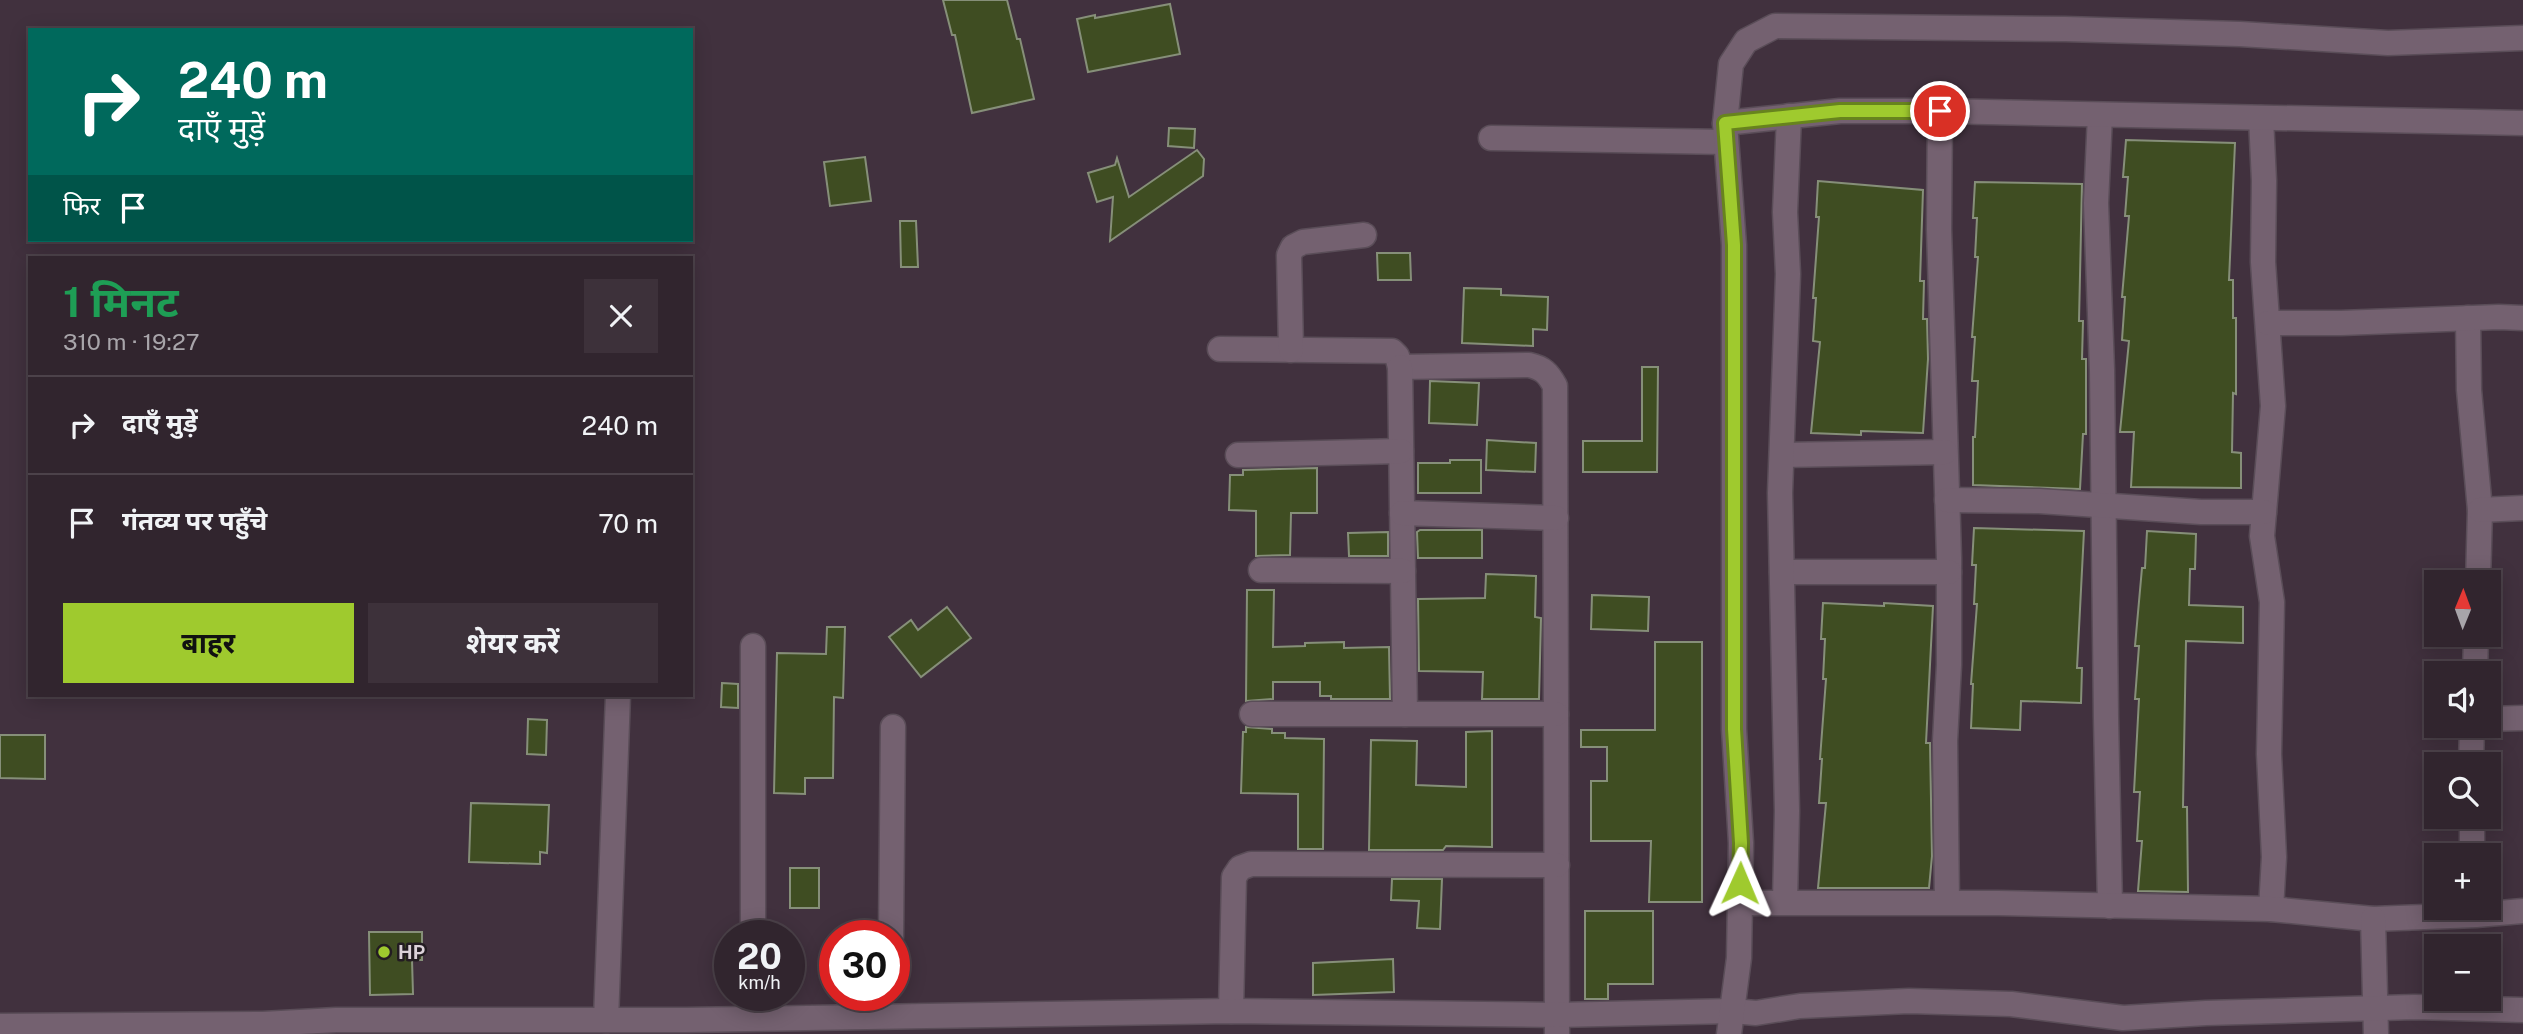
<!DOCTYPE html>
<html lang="hi">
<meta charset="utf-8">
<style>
body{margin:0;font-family:"Public Sans","Noto Sans Devanagari",sans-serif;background:#3d313a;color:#f1f3f6;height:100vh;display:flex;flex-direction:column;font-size:26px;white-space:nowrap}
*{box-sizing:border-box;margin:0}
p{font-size:23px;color:#a8a5aa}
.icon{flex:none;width:38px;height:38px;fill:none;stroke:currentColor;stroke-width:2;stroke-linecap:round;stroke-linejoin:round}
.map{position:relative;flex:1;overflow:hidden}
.details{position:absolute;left:28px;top:256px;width:665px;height:441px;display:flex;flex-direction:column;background:#31252e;border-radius:0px;box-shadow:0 4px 18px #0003,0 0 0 2px #4c424a}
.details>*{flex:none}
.top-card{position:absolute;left:28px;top:28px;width:665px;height:214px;border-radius:0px;box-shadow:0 4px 18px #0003,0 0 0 2px #4c424a;background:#00695c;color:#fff;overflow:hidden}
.needle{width:46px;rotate:1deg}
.controls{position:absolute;left:2424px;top:570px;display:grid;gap:14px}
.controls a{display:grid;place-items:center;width:77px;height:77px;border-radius:0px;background:#31252e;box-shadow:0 4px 18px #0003,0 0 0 2px #4c424a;font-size:35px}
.speed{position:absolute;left:714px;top:920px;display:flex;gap:14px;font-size:35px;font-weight:700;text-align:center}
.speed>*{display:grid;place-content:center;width:91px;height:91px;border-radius:50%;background:#31252e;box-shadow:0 4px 18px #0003,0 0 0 2px #4c424a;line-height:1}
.speed small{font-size:18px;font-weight:400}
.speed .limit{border:10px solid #d22;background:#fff;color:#111}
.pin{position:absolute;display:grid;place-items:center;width:60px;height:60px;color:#fff;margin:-30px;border:4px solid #fff;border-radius:50%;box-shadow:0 2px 7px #0007}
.me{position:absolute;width:77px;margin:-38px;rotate:1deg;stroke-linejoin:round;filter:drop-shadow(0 0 5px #0008)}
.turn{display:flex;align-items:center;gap:24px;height:147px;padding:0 35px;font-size:32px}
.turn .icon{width:91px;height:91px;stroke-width:2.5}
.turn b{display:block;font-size:49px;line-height:60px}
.then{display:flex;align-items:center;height:66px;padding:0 35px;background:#0003;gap:14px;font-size:26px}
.round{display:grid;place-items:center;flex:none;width:74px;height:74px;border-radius:0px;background:#3d313a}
.overview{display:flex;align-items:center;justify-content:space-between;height:119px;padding:0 35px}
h1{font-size:42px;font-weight:700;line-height:52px;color:#1e9e55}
.button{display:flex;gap:14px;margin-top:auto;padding:14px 35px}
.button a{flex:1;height:80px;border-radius:0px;background:#9fca2e;color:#111;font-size:28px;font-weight:700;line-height:80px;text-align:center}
.button a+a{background:#3d313a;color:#f1f3f6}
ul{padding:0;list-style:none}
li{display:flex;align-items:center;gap:21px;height:98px;padding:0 35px;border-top:2px solid #4c424a}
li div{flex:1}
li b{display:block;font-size:26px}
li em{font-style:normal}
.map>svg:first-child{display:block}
</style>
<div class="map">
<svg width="2523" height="1034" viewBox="0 0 2523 1034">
<rect width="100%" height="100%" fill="#41313e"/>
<g fill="#3f4d22" stroke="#868f79" stroke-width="2">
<path d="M943,0h64l10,39h3l14,60 -62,14 -17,-78h-3z"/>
<path d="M1170,4l10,50 -92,18 -11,-53 18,-4v3z"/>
<path d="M1169,128l26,1 -1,19 -26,-2z"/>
<path d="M2126,140l109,3 -6,137h4v38h3v76l-3,-1 -1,59 9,1v35l-110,-1 3,-55h-14l9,-91 -7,-1 3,-43h-3l7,-81h-4l3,-39h-5z"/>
<path d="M1197,150l7,9 -1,17 -93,65 3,-44 -16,5 -9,-29 27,-8 2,-7 12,39z"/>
<path d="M865,157l6,44 -41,5 -6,-44z"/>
<path d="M1818,181l105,9 -3,91h4l-1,38h4l1,40 -5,74 -62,-2v4l-50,-2 9,-91 -7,-1 3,-43h-3l6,-81h-3z"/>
<path d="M1975,182l107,2 -3,137h4l-1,38h4v75h-3l-3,55 -107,-4v-48h2l3,-56h-6l3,-44h-3l6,-80h-3l2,-39h-4z"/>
<path d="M900,221h16l2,46h-17z"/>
<path d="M1377,253h33l1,27h-33z"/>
<path d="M1464,288l37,1v6l47,2 -1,33 -14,-1v17l-71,-3z"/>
<path d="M1642,367h16l-1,105h-74v-31h59z"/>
<path d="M1430,381l49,2 -2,42 -48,-2z"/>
<path d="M1487,440l49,3 -1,29 -49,-2z"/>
<path d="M1450,460h31v33h-63v-30h32z"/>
<path d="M1317,468v45h-26l-1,42 -34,1v-45l-27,-1 1,-35h13v-5z"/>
<path d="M1974,528l110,3 -7,137h5l-1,35 -60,-2 -1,29 -49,-2 2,-44h-2l6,-80h-3l2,-39h-4z"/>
<path d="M1420,530h62v28h-64l-1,-26z"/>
<path d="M2147,531l49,3 -1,35h-5l-1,36 54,2v36l-57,-2 -3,166h4l1,85 -50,-1 4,-50h-5l3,-49h-6l5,-93h-4l4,-53h-4l7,-78h3z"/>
<path d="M1388,532v24h-39l-1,-23z"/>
<path d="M1486,574l50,2 -1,41 6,1 -2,81h-57l1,-27 -64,-1 -1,-72 67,-1z"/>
<path d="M1247,590h27l-1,57 32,-1v-3l39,-1v6l45,-1 1,52h-59v-3h-11v-14h-47v17l-27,2z"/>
<path d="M1592,595l57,2 -1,34 -57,-2z"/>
<path d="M1823,603l61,3v-3l49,3 -7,137h4l2,113 -3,32h-111l8,-85h-7l3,-44h-2l6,-80h-3l2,-40h-4z"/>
<path d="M947,607l24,31 -50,39 -32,-40 22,-17 7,10z"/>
<path d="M827,627h18l-2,71 -9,-1 -1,81h-28v16l-31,-1 3,-140 49,1z"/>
<path d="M1655,642h47v260h-53l2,-61h-60v-60h16v-34h-26v-17h74z"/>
<path d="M722,683l16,1v24l-17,-1z"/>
<path d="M528,719l19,1 -1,35 -19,-1z"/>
<path d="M1246,727l26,2v4h13v5l39,1 -1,110h-25v-55l-57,-1 2,-61h3z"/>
<path d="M1492,731v116l-46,-1 -3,4h-74l2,-110 46,1 -1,44 50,2v-55z"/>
<path d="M0,735h45v44l-45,-1z"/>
<path d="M471,803l78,2 -2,48 -7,-1v12l-71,-2z"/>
<rect x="790" y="868" width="29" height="40"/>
<path d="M1392,879h50l-2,50 -23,-1 2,-27 -28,-1z"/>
<path d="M1585,911h68v73h-45v15h-23z"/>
<path d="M369,932h53v28h-10l1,34 -43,1z"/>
<path d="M1393,959l1,33 -81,3v-32z"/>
</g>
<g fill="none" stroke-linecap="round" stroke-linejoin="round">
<defs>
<g id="minor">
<path d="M1940,111l-1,118 10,329v107l-4,76 2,161"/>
<path d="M2100,115l-4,88 6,167 4,348 4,188"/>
<path d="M2261,118l3,63 -1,81 10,144 -11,130 10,66 -3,152 5,103 -3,52"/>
<path d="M1725,123l115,-12h100l583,12"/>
<path d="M1491,138l235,4"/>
<path d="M2468,318l1,72 11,120 -2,73"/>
<path d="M2268,323h73l158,-6 24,1"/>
<path d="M1220,349l172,2 5,5 3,11 129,-2c14,3 19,8 26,21l2,648"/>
<path d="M1291,350l-2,-95 4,-8 10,-5 61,-7"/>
<path d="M1400,367l5,347"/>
<path d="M1238,455l163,-4"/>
<path d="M1782,455l163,-3"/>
<path d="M1947,500l92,1 162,11h63"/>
<path d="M2480,510l43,-2"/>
<path d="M1402,513l154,5"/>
<path d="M1261,570l142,1"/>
<path d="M1782,572h167"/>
<path d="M2475,674l1,-39"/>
<path d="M1252,714h304"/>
<path d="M2488,719l35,-1"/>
<path d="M2471,765l1,-39"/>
<path d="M2472,817v39"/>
<path d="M1785,902l2,-91 -7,-318 8,-219 -3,-62 4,-96"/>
<path d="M1740,903h258l273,6 102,10 103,-4 47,-4"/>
<path d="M2373,919l3,115"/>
<path d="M753,936v-290"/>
<path d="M891,936l2,-209"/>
<path d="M1231,1011l3,-134 6,-9 11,-4 306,1"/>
<path d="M606,1020l12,-325"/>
<path d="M0,1026l263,-2 73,-4h350l545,-9 326,4 175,-4 24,2 44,-7 109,-5 102,3 112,14 83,-5 209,-6 108,3"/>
<path d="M1729,1034l10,-76 2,-115 -7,-114v-484l-9,-122 6,-59 15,-23 29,-15 290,3 175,5 148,9 135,-5"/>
</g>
</defs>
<use href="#minor" stroke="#5a4d58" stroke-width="27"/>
<use href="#minor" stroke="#746170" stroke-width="24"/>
</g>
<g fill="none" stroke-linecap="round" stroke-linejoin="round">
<defs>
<path id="route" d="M1740,883l1,-40 -7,-114v-484l-9,-122 115,-12h100"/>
</defs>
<use href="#route" stroke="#67831e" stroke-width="18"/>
<use href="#route" stroke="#9fca2e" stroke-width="12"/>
</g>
<circle fill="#9fca2e" stroke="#231c22" stroke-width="2.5" cx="384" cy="952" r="7"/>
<g text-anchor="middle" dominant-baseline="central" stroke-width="5" stroke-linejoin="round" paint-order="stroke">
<g font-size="19" font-weight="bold" fill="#dcd2da" stroke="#231c22" text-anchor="start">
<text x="398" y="952">HP</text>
</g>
</g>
</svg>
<div class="controls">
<a><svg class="needle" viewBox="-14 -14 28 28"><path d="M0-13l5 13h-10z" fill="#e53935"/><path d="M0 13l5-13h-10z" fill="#a8a5aa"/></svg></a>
<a><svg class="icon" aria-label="sound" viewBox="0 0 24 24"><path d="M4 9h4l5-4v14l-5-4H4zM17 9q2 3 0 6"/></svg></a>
<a><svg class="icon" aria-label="search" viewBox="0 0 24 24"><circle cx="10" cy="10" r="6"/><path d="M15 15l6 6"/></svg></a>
<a>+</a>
<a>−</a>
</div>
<div class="speed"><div>20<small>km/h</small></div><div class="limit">30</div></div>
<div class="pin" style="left:1940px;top:111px;background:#d93025"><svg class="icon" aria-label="arrive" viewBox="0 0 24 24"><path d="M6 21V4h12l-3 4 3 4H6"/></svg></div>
<svg class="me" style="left:1740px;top:883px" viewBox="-20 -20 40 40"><path d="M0-17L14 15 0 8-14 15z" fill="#9fca2e" stroke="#fff" stroke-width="4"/></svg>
<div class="top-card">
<div class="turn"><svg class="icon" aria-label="right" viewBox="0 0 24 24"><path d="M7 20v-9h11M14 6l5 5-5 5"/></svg><div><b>240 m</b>दाएँ मुड़ें</div></div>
<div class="then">फिर<svg class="icon" aria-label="arrive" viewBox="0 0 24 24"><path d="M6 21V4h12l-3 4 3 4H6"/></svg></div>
</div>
<section class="details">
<div class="overview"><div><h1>1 मिनट</h1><p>310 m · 19:27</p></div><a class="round"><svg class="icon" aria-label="close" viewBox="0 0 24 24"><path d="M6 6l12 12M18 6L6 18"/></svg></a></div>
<ul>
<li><svg class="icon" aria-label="right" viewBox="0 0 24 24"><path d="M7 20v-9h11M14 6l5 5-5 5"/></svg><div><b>दाएँ मुड़ें</b></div><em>240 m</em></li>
<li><svg class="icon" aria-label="arrive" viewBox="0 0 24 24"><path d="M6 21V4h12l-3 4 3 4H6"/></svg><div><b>गंतव्य पर पहुँचे</b></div><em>70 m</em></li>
</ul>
<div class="button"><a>बाहर</a><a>शेयर करें</a></div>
</section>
</div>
